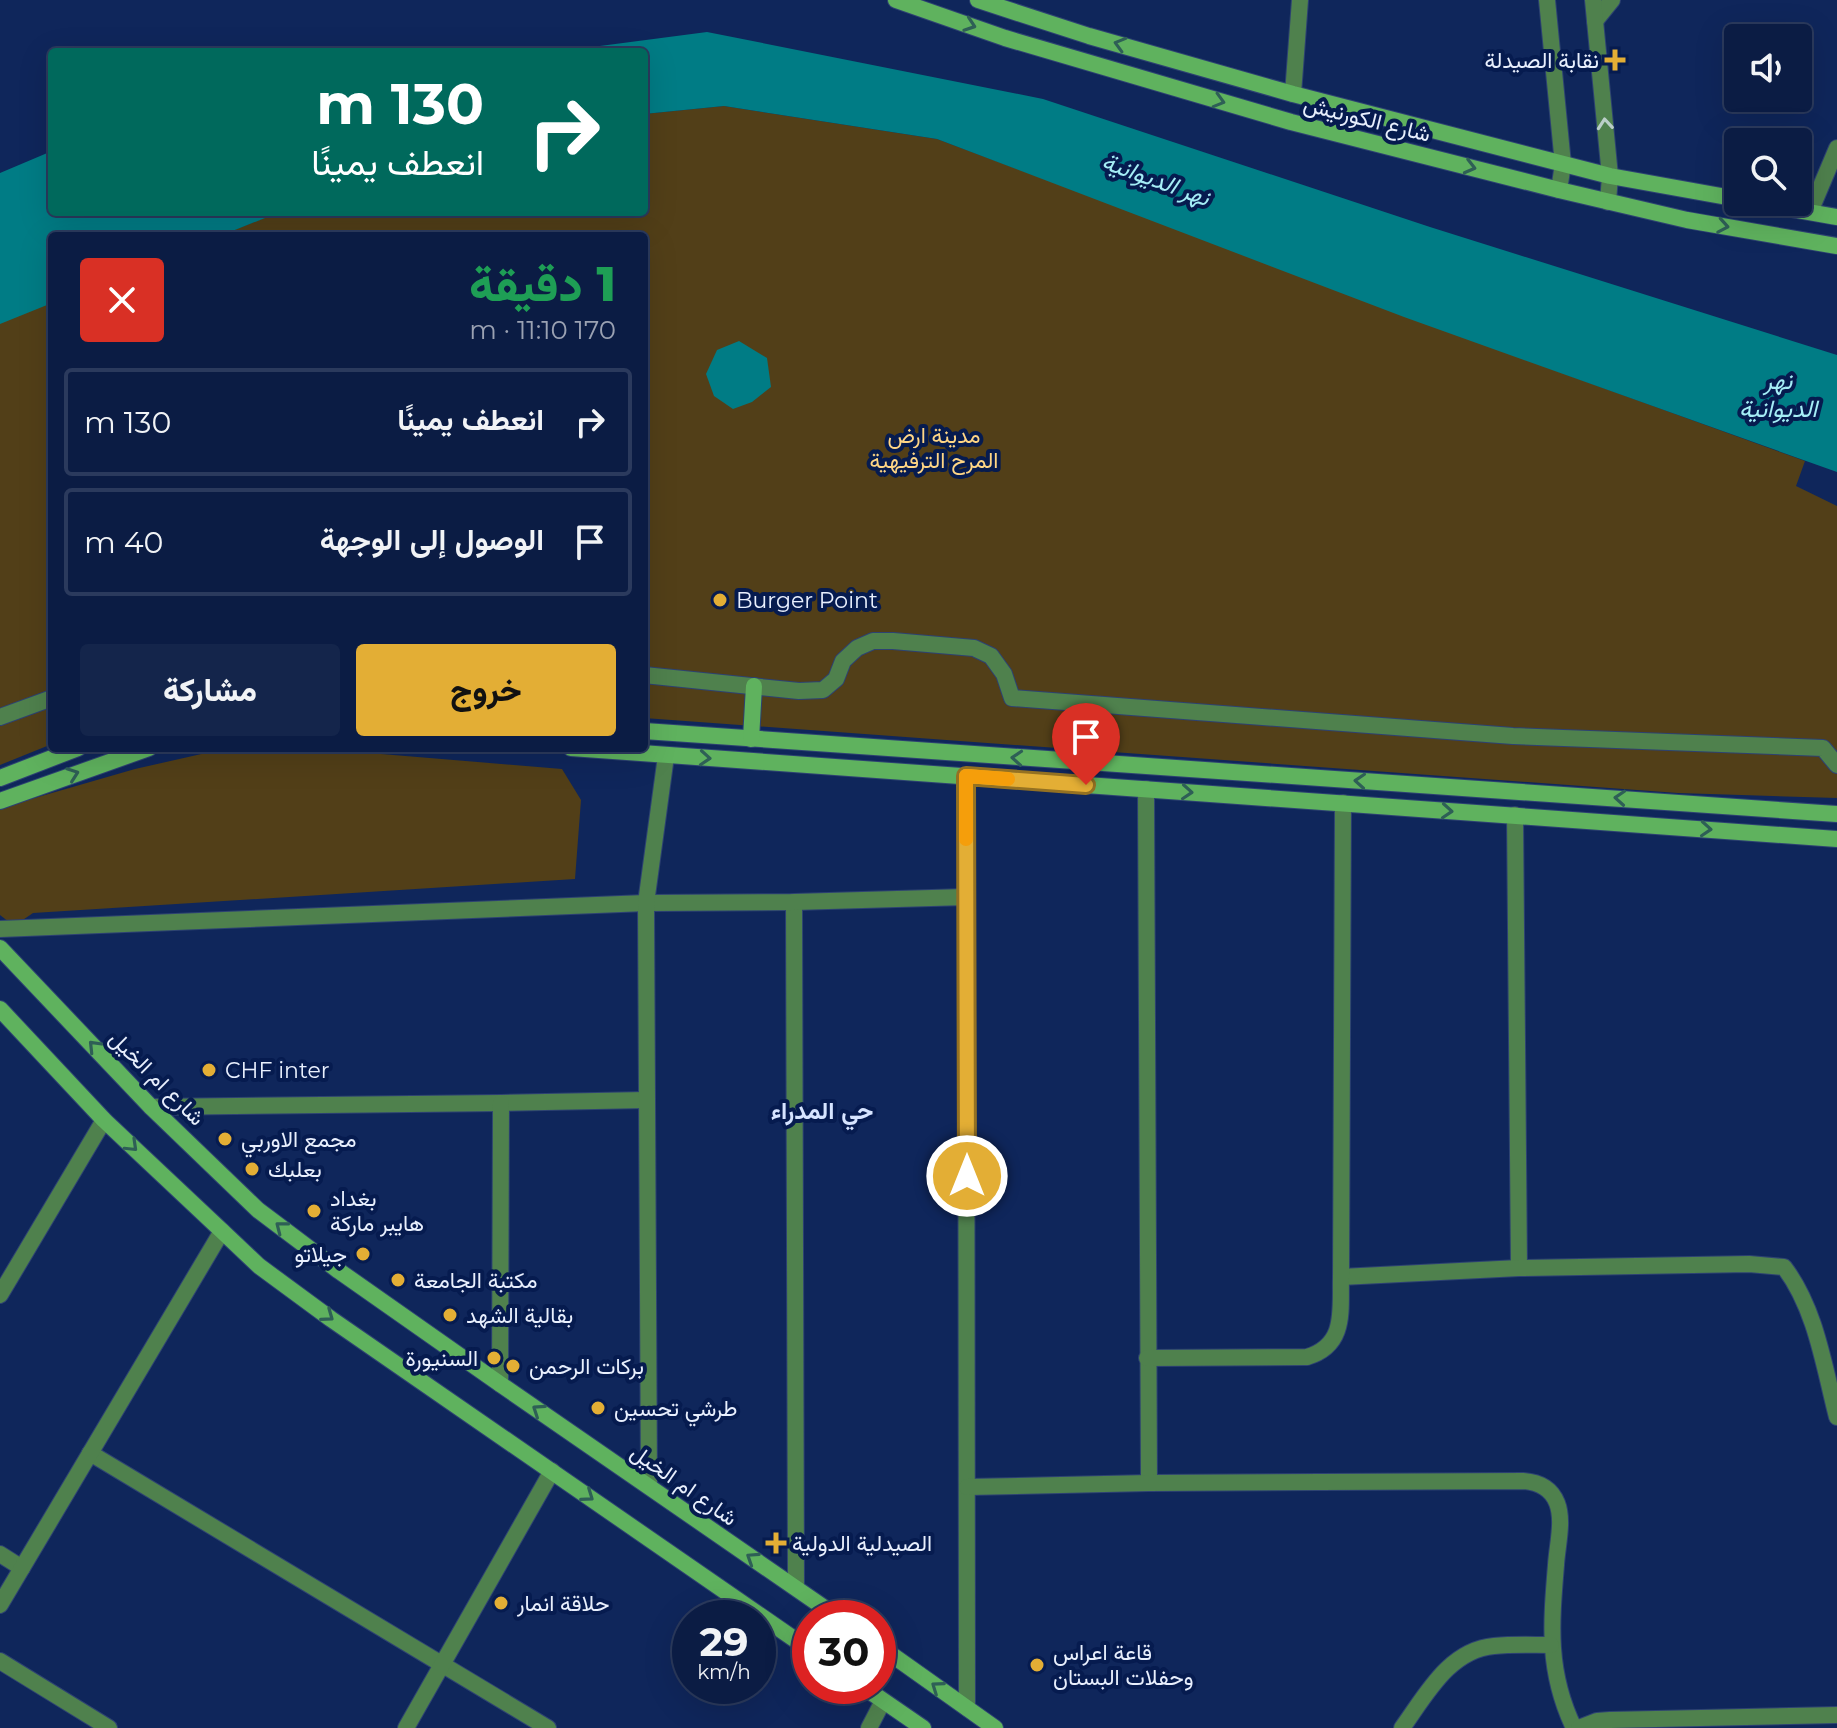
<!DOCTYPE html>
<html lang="ar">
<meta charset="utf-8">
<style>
body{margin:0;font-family:Montserrat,Vazirmatn,sans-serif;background:#14254b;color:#f1f3f6;direction:rtl;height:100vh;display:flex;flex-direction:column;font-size:30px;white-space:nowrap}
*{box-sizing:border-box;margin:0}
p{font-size:26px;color:#9aa1b2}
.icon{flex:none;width:44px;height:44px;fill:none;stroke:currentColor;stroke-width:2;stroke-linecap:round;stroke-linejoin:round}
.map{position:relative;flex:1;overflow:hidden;direction:ltr}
.details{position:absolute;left:48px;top:232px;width:600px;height:520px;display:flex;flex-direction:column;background:#0b1c44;border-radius:8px;box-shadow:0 8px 32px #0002,0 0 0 2px #2b3a5d;direction:rtl}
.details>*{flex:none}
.hud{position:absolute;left:48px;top:48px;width:600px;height:168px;border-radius:8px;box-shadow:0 8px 32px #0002,0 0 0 2px #2b3a5d;direction:rtl;background:#00695c;color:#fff;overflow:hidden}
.controls{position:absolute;left:1724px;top:24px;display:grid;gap:16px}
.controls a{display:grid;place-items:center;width:88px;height:88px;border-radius:8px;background:#0b1c44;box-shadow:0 8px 32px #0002,0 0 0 2px #2b3a5d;font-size:40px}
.speed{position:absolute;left:672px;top:1600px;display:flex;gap:16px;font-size:40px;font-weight:700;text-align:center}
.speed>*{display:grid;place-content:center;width:104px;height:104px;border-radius:50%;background:#0b1c44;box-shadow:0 8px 32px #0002,0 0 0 2px #2b3a5d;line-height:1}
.speed small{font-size:20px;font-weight:400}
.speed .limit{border:12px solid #d22;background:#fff;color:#111}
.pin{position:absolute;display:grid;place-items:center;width:68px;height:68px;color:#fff;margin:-82px -34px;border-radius:50% 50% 50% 0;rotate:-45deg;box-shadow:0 0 8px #0007}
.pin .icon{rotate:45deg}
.me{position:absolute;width:88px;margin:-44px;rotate:0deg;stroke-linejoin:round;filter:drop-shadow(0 0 6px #0008)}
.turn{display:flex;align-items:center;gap:28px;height:168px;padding:0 32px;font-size:36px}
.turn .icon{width:104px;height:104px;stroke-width:2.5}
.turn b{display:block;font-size:56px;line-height:68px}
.round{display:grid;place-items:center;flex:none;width:84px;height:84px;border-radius:8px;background:#14254b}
.headline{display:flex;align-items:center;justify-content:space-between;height:136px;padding:0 32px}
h1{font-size:48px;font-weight:800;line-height:60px;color:#1e9e55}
.cta{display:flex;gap:16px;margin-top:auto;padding:16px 32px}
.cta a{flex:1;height:92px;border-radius:8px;background:#e3ae35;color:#111;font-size:32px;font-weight:800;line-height:92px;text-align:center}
.cta a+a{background:#14254b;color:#f1f3f6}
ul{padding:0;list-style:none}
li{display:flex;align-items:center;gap:24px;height:108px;margin:0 16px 12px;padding:0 16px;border:4px solid #2b3a5d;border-radius:8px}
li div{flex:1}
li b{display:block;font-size:30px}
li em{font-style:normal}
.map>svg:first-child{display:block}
</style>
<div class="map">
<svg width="1837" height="1728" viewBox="0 0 1837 1728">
<rect width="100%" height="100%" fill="#0f265b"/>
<g fill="#523f18">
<path d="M724,106l213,33 614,230 254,92 -9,25 41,20v292l-159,-5 -1034,-75v-482h-426l62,-24h364v-98z"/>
<path d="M52,302v442l-52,21v-442z"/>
<path d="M228,748h81l253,21 19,31 -6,79 -542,34 -19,13 -14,-11v-107l135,-39z"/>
</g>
<g fill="#007c85">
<path d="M707,32l336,67 387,128 407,128v117l-433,-155 -467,-178 -213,-33 -80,8v-62h-90z"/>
<path d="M52,151v61h228l-60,24h-168v67l-52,21v-151z"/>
<path d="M739,341l28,17 4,29 -19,15 -19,7 -19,-13 -8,-22 11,-24z"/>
</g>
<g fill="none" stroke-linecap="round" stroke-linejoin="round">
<defs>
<g id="minor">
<path d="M1595,21l17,-21"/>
<path d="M1293,94l7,-94"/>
<path d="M1810,212l27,-64"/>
<path d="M644,675l155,16 24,-1 13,-11 7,-18 14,-13 16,-7h20l81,7 17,8 13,18 8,24 501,38 310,12 14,17"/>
<path d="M0,717l52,-19"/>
<path d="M966,776l1,932"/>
<path d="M1146,789l3,694"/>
<path d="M1515,815l4,453"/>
<path d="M794,902l2,685"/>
<path d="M0,929l646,-26 148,-1 172,-5"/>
<path d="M151,1107l350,-4 145,-3"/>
<path d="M1341,1277l178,-9 230,-4 35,3c32,42 40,100 53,150"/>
<path d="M0,1295l104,-175"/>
<path d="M1147,1358l160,-1c40,-12 33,-47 34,-80l2,-474"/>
<path d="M500,1384l1,-281"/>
<path d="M90,1453l458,275"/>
<path d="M649,1486l-3,-583 20,-147"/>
<path d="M967,1487l182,-4 374,-2c15,1 28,7 34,22 7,18 0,43 -1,62 -5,60 -9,107 18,163"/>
<path d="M0,1554l22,14"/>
<path d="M0,1605l222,-374"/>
<path d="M0,1661l109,67"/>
<path d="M406,1728l146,-257"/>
<path d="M869,1728l14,-27"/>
<path d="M1402,1728c24,-33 47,-78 92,-82 19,-2 38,-1 57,-1"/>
<path d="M1579,1728l18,-7 13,-1 227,-5"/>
</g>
<g id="tertiary">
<path d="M1547,0l16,164 -4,26"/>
<path d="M1593,0l17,176 -2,26"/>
</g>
<g id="secondary">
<path d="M896,0l109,38 286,84 268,68 128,30 150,26"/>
<path d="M978,0l111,36 204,58 317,82 128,23"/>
<path d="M1752,202l85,15"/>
<path d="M644,731l1193,83"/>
<path d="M751,739l3,-53"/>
<path d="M571,748l1266,91"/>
<path d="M0,778l78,-30"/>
<path d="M0,801l149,-53"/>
<path d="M0,948l151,159 107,103 20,15 61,46 161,113 339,234"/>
<path d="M0,1009l104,111 118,111 37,35 72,53 479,331"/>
<path d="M878,1645l117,83"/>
<path d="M862,1686l61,42"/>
</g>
</defs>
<use href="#minor" stroke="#2d4272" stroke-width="18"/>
<use href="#tertiary" stroke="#2d4272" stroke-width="18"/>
<use href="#secondary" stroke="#2d4272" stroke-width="18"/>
<use href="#minor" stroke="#4f814d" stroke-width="16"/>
<use href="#tertiary" stroke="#4f814d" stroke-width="16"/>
<use href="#secondary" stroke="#5fb25e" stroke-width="16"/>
</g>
<defs><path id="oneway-chevron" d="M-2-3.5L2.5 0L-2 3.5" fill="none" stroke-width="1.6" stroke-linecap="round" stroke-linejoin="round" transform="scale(2)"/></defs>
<g stroke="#2e5f56">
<use href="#oneway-chevron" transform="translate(970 25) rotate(19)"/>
<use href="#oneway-chevron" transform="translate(1120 44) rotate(-164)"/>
<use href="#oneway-chevron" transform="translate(1219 101) rotate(16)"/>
<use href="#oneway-chevron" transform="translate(1470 167) rotate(14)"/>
<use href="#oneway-chevron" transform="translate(1723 226) rotate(10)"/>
<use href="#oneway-chevron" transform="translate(705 758) rotate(4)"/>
<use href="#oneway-chevron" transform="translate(1017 758) rotate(-176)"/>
<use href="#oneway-chevron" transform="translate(73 774) rotate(-20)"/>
<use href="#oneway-chevron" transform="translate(1360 781) rotate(-176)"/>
<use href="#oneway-chevron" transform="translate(1187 792) rotate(4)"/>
<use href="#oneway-chevron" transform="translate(1620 798) rotate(-176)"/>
<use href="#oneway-chevron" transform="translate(1447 811) rotate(4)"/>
<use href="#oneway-chevron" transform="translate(1706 829) rotate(4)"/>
<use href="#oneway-chevron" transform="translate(94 1046) rotate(-134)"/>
<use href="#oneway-chevron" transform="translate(132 1146) rotate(44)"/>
<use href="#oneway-chevron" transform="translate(281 1227) rotate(-142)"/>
<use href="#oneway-chevron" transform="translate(328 1316) rotate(36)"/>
<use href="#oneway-chevron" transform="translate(538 1410) rotate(-146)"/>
<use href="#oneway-chevron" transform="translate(588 1496) rotate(35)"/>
<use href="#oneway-chevron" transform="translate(752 1558) rotate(-147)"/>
<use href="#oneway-chevron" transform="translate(937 1687) rotate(-145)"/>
</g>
<use stroke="#bacec8" href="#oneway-chevron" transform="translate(1605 124) rotate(-95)"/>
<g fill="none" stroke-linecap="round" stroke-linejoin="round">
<defs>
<path id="route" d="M967,1176l-1,-400 120,9"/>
</defs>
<use href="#route" stroke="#947122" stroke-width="20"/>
<use href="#route" stroke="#e3ae35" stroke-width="14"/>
<path stroke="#f59e0b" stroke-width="14" d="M966,839v-63l42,3"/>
</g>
<g fill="#e3ae35" stroke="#061b4f" stroke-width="3">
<path d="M1611 48h8v8h8v8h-8v8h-8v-8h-8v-8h8z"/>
<circle cx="720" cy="600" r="8"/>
<circle cx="209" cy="1070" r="8"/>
<circle cx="225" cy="1139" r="8"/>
<circle cx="252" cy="1169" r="8"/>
<circle cx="314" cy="1211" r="8"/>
<circle cx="363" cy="1254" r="8"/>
<circle cx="398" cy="1280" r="8"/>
<circle cx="450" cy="1315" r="8"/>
<circle cx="494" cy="1358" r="8"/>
<circle cx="513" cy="1366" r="8"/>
<circle cx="598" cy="1408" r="8"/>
<path d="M772 1531h8v8h8v8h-8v8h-8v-8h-8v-8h8z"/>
<circle cx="501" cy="1603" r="8"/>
<circle cx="1037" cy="1665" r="8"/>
</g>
<g text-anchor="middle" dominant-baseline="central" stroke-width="8" stroke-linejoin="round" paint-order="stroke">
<g font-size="22" fill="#e8effd" stroke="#061b4f" text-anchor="start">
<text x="1599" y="60" text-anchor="end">نقابة الصيدلة</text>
<text x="736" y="600">Burger Point</text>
<text x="225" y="1070">CHF inter</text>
<text x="241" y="1139">مجمع الاوربي</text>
<text x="268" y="1169">بعلبك</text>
<text x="330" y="1198">بغداد<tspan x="330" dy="25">هايبر ماركة</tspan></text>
<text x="347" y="1254" text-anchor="end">جيلاتو</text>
<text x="414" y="1280">مكتبة الجامعة</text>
<text x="466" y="1315">بقالية الشهد</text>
<text x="478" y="1358" text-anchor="end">السنيورة</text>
<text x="529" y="1366">بركات الرحمن</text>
<text x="614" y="1408">طرشي تحسين</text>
<text x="792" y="1543">الصيدلية الدولية</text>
<text x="517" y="1603">حلاقة انمار</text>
<text x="1053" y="1652">قاعة اعراس<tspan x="1053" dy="25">وحفلات البستان</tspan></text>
</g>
<g font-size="22" fill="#e8effd" stroke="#061b4f">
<text transform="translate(1367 119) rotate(14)">شارع الكورنيش</text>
<text transform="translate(157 1078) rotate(45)">شارع ام الخيل</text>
<text transform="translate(684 1485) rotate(35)">شارع ام الخيل</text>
</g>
<g font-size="22" fill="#ffd685" stroke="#061b4f">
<text x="934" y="435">مدينة ارض<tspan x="934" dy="25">المرح الترفيهية</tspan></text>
</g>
<g font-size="24" font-style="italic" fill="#a5eef6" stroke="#061b4f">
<text transform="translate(1156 179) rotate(20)">نهر الديوانية</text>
<text x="1778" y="380">نهر<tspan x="1778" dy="28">الديوانية</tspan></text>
</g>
<g font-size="24" font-weight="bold" fill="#d6e4ff" stroke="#061b4f">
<text x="822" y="1110">حي المدراء</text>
</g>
</g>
</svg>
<div class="controls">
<a><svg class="icon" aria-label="sound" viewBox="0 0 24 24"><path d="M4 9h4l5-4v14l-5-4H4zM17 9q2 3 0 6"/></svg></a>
<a><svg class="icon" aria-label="search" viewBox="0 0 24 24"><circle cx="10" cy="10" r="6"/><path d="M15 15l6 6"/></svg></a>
</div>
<div class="speed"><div>29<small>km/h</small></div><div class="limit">30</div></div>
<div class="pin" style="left:1086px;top:785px;background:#d93025"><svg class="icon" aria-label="arrive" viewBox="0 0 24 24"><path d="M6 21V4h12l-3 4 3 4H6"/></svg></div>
<svg class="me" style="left:967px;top:1176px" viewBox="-20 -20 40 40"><circle r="17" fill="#e3ae35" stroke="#fff" stroke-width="3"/><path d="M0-11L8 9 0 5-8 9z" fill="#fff"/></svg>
<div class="hud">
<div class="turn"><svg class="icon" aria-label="right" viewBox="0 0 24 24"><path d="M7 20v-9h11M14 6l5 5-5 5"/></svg><div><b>130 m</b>انعطف يمينًا</div></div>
</div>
<section class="details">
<div class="headline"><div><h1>1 دقيقة</h1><p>170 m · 11:10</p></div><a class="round" style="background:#d93025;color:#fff"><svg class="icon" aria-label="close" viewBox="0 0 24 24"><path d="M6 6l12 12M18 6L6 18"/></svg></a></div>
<ul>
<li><svg class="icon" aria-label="right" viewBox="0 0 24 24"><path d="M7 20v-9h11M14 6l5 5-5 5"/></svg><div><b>انعطف يمينًا</b></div><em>130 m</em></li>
<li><svg class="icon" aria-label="arrive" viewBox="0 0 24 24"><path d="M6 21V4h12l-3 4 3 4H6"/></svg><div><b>الوصول إلى الوجهة</b></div><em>40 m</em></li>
</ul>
<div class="cta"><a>خروج</a><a>مشاركة</a></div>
</section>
</div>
